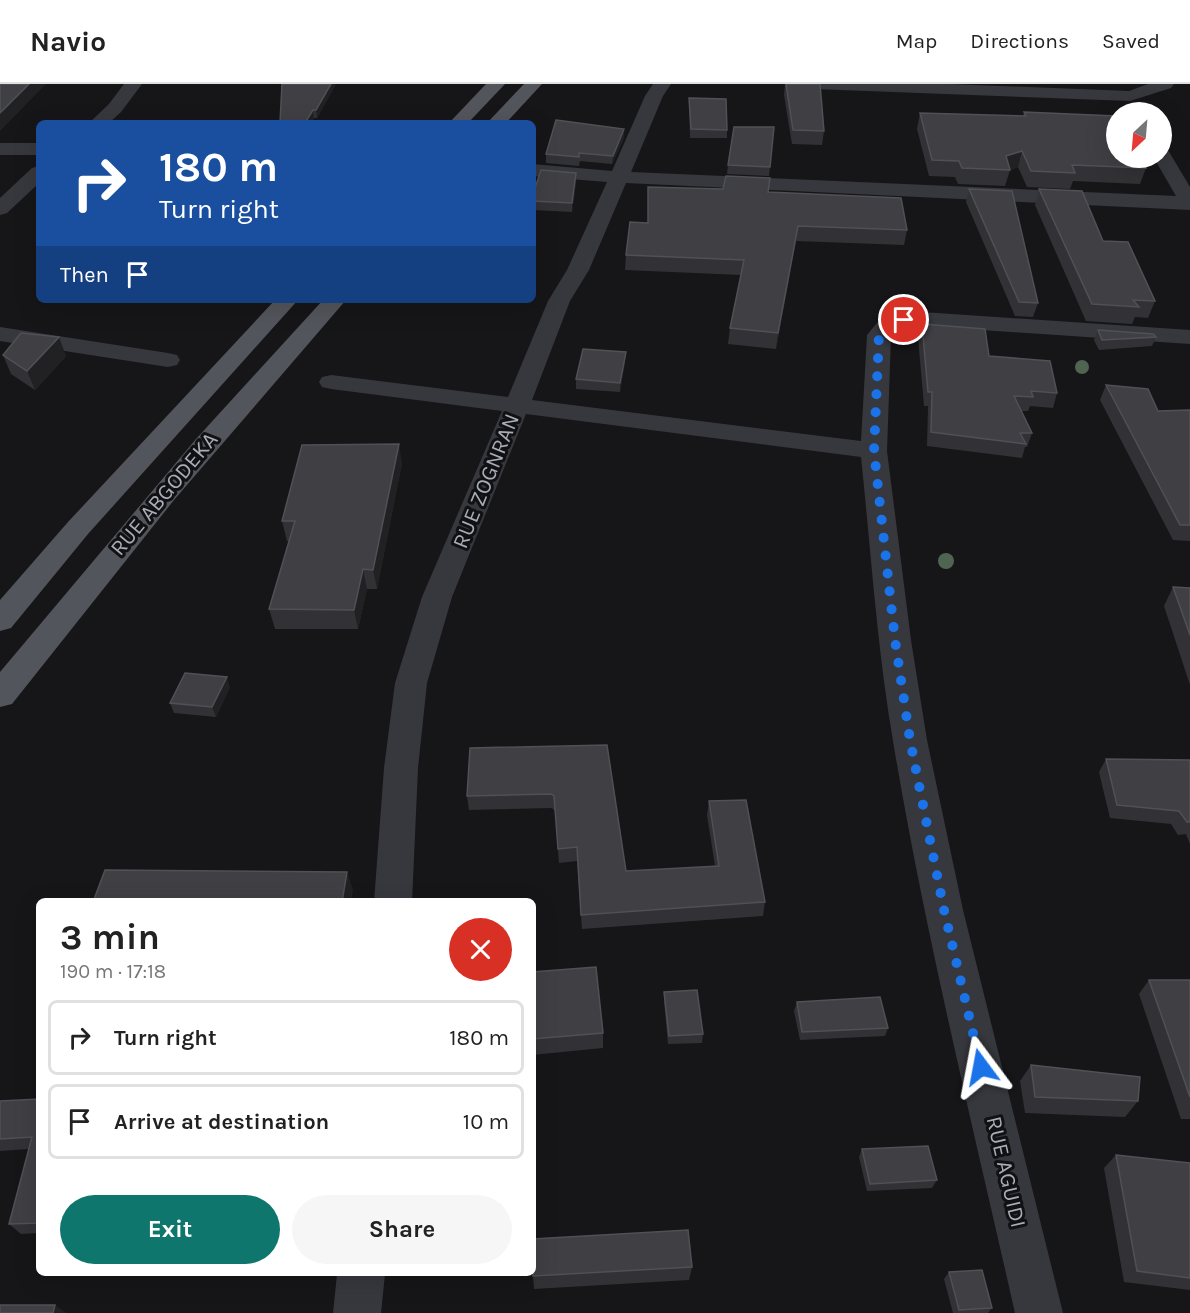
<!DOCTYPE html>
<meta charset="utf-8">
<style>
body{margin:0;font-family:Karla,sans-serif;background:#f6f6f6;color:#222;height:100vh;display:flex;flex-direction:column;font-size:22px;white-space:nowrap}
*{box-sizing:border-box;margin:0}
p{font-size:20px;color:#767676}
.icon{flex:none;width:33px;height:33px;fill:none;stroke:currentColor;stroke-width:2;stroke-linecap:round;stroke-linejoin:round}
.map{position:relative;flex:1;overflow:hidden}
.sheet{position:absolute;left:36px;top:814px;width:500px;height:378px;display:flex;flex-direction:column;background:#fff;border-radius:9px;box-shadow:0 6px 24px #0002}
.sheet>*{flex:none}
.hud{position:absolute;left:36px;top:36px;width:500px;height:183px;border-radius:9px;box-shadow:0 6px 24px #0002;background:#1a4fa0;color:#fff;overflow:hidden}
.needle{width:39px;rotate:206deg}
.tools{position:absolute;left:1106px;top:18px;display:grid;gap:12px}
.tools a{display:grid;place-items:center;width:66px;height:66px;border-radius:50%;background:#fff;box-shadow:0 6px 24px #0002;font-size:30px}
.pin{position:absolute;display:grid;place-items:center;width:51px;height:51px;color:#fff;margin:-26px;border:3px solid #fff;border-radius:50%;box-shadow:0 2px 6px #0007}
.me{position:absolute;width:66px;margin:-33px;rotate:347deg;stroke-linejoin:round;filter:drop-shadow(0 0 4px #0008)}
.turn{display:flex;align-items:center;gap:21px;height:126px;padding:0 24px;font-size:27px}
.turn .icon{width:78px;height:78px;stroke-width:2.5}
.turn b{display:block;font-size:42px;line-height:51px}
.then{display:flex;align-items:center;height:57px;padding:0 24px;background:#0003;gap:12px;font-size:22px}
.round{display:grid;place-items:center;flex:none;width:63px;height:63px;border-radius:32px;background:#f6f6f6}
.head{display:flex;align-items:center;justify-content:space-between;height:102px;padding:0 24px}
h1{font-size:36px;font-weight:700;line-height:45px}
.button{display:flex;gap:12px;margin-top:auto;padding:12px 24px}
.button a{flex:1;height:69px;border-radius:36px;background:#0f766e;color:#fff;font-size:24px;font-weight:700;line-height:69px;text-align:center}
.button a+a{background:#f6f6f6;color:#222}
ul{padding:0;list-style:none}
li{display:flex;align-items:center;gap:18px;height:75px;margin:0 12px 9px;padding:0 12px;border:3px solid #e0e0e0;border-radius:9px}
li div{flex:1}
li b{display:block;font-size:22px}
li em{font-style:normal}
header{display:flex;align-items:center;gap:36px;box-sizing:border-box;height:84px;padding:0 30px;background:#fff;border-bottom:2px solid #e0e0e0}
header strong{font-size:28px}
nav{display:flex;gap:33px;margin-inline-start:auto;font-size:21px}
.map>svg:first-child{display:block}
</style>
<header>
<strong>Navio</strong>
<nav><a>Map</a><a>Directions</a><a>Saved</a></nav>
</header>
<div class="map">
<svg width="1190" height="1229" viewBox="0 0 1190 1229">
<rect width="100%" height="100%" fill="#161618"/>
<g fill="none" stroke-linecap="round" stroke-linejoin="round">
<g fill="#37383d" fill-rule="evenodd">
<path d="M124,0h18l-21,28 -12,11h-20l20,-19z"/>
<path d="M653,0h18l-8,12 -32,76 545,24 -22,-38h7v-10l7,2 22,37v23l-564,-27 -37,87 -19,31 -38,99 329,41 6,-106 13,-16 42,-7 268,18v14l-268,-18 -27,4 -4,6 -4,115 24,189 16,100 36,170 100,403h-48c-43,-190 -90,-380 -122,-572 -16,-94 -22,-189 -32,-284l-335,-43 -74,183 -25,86 -9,85 -6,134h-38l10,-134 11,-85 27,-86 80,-186 -171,-22 -9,-2 -3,-5 3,-5 9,-2 177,22 40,-96 19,-31 40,-88 -75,-6v-12l80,7 33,-75z"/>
<path d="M805,0h145l179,7 19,-7h26l-3,4 -41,13 -316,-12z"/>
<rect x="0" y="59" width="39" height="12"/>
<path d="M39,82v17l-32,30 -7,2v-17l32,-30z"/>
<path d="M0,243l168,26 9,2 3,5 -3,5 -9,2 -168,-26z"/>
<path d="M337,1190h48l-4,39h-48z"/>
</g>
<g fill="#53555c" fill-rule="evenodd">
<path d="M486,0h19l-37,39h-19z"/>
<path d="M524,0h18l-36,39h-19z"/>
<path d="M275,216h23l-210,234 -77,94 -11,3v-31l68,-78z"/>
<path d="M323,216h23l-172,200 -162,204 -12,3v-35l196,-233z"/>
</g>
</g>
<g fill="#506452">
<circle cx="1082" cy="283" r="7"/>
<circle cx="946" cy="477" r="8"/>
</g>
<g fill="#323236">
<path d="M336,0l-19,34h-3l-3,5h-31z"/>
<path d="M785,0h35l4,47 -2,14 -30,-1 -8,-49z"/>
<path d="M689,14l38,32v8h-37z"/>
<path d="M1024,28l122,56 -6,16 -67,-3 -3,8 -43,-2 -9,-20 -8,3 -5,16 -47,-2 -3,-7 -26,-1 -12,-47 3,-16 103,3z"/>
<path d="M774,43l-5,49 -42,-2 1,-9z"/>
<path d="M624,54l-12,26 -32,-3 -1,5 -33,-3v-9z"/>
<path d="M576,98l-4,30 -40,-2v-13z"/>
<path d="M969,105l69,114 -5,14 -18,-1 -49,-114z"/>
<path d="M1039,105l64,52 52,60 -7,17 -13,-1 -3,7 -46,-3 -51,-116z"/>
<path d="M768,108l139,38 -3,15 -108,-4 -20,108 -48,-5 2,-16 11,-53 -116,-5 1,-15 21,-32z"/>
<path d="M922,240l67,32 68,37 -4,15 -23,-2 -2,5h-7l11,22 -5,14h-2l-3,11 -95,-12 1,-40h-4l-6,-68z"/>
<path d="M1098,246l58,7 -4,9 -53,4 -5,-10z"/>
<path d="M3,271l63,1 -31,34 -24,-16z"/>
<path d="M625,278l-5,30 -44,-3v-10z"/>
<path d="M1106,301l52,26 32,-1v131l-17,-1 -73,-140z"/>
<path d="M402,379l-25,126h-10l-9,40h-83l-6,-20 20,-68h-2l-5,-20z"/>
<path d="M1173,503l17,1v97l-26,-79z"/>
<path d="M230,603l-14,30 -42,-4 -4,-10z"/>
<path d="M607,661l19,126 89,-5 -8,-51 2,-14 56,101 -2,14 -181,13 -5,-68 -18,2 -4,-52 -3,-3 -83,2 -2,-14z"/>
<path d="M1106,675l84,1v84l-4,-10 -8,1 -7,-11 -61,-6 -11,-46z"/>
<path d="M532,888l71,61v15l-71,7z"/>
<path d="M1149,896h41v139h-9l-42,-125z"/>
<path d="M664,908l39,42 -1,9 -34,1 -4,-43z"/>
<path d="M797,918l91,26 -3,8 -85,4 -6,-29z"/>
<path d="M1031,981l107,36 -13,16 -100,-4 -5,-32z"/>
<path d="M39,1015v134l-18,1 -12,-10 20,-75 -29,2v-50z"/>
<path d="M862,1065l75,31 -5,8 -65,3 -8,-34z"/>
<path d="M1116,1071l74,8v127l-66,-8 -20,-114z"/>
<path d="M692,1183l-3,13 -155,9 -1,-13z"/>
<path d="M949,1188l43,36 -4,5h-35l-9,-34z"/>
</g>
<g fill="#212124">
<path d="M29,0h17l-46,47v-18z"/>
<path d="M331,0h5l-19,34 -1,-8z"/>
<path d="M313,26l1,8 -3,5h-6z"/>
<path d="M624,45v9l-12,26 1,-8z"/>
<path d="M1022,67l-4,16 -9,3 -3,-14z"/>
<path d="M576,89v9l-4,30v-9z"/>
<path d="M798,142l-2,15 -20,108 2,-16z"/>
<path d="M59,253l7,19 -31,34 -8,-19z"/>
<path d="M626,268l-1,10 -5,30v-9z"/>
<path d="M399,360l3,19 -25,126 -4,-19z"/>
<path d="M363,485l4,20 -9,40 -4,-19z"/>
<path d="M227,593l3,10 -14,30 -4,-10z"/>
<path d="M347,788l6,18 -2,12h-9z"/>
<path d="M55,1221l11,8h-13z"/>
</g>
<g fill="#3f3f44" stroke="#4f5156" stroke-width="1.5">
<path d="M0,0h29l-29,29z"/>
<path d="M282,0h49l-15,26h-3l-8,13h-25z"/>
<path d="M786,0h34l4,47 -31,-1z"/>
<path d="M689,14l37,1 1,31 -36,-1z"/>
<path d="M1024,28l92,4v42h25l5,10 -74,-3 3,8 -44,-2 -9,-20 -16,5 4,14 -48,-2 -3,-7 -27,-1 -12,-47 106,3z"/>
<path d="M556,36l68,9 -11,27 -34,-3v4l-33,-3z"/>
<path d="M734,43h40l-4,40 -42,-2z"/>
<path d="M541,86l35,3 -4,30 -40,-2v-4z"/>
<path d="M726,92l44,2 -2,14 133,6 6,32 -109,-4 -20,107 -48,-5 14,-68 -118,-5 4,-33 18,1v-36l75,2z"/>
<path d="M969,105l43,2 26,112 -19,-1z"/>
<path d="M1039,105l43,2 21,50 25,1 27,59 -22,-1 6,7 -47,-3z"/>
<path d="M922,240l63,5 4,27 61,5 7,32 -26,-2 2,6 -19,-1 18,37h-12l6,11 -95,-12 1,-40h-4z"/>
<path d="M1098,246l55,4 3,3 -54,3z"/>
<path d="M21,249l38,4 -32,34 -24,-16z"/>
<path d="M583,265l43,3 -6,31 -44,-4z"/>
<path d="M1106,301l42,4 10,22 32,-1v115h-10z"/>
<path d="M399,360l-26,126 -10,-1 -9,41 -85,-1 26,-88h-13l20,-76z"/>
<path d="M1173,503l17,1v47z"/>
<path d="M185,589l42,4 -15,30 -42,-4z"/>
<path d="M607,661l19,126 93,-5 -10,-65 37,-1 19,102 -184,13 -4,-68 -19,2 -4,-53 -3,-2 -84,2 3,-48z"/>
<path d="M1106,675l84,1v62h-3l-8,-11 -62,-6z"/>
<path d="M105,786l242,2 -5,30h-249z"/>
<path d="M596,883l7,66 -71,6v-67z"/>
<path d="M1149,896h41v117z"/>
<path d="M697,906l6,44 -34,2 -5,-44z"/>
<path d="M880,913l8,31 -86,4 -5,-30z"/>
<path d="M1031,981l109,12 -2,24 -103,-4z"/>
<path d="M39,1015v124l-30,1 23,-87 -32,2v-38z"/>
<path d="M928,1062l9,34 -67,4 -8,-35z"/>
<path d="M1116,1071l74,8v115l-53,-7z"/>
<path d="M688,1146l4,37 -159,9v-37z"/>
<path d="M982,1186l10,38 -33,2 -10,-38z"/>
<path d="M0,1221h55l-2,8h-53z"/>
</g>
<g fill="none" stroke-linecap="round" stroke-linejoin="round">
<path stroke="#1a73e8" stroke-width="10" stroke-dasharray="0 18" d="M904,236l-16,4 -9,11 -5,116 21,189 15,100 34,170 37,157"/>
</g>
<g text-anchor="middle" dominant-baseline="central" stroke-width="6" stroke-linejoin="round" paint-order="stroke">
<g font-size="22" fill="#a8adb8" stroke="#111113">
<text transform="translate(486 397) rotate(-68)">RUE ZOGNRAN</text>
<text transform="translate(164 410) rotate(-50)">RUE ABGODEKA</text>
<text transform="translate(1006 1088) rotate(77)">RUE AGUIDI</text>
</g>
</g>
</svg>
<div class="tools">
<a><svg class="needle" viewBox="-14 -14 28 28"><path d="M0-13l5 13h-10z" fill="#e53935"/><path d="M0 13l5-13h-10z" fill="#767676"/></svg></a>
</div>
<div class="pin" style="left:904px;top:236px;background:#d93025"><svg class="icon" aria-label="arrive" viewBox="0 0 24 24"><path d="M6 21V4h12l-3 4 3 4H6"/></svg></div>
<svg class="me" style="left:981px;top:983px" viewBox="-20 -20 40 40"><path d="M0-17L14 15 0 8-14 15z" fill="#1a73e8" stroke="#fff" stroke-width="4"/></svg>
<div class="hud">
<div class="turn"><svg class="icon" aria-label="right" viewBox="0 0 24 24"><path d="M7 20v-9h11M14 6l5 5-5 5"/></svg><div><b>180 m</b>Turn right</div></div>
<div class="then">Then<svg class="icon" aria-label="arrive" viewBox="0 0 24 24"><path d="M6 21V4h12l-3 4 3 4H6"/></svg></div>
</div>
<section class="sheet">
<div class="head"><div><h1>3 min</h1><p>190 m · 17:18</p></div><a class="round" style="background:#d93025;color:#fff"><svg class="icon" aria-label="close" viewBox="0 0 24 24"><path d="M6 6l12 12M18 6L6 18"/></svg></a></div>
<ul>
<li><svg class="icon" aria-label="right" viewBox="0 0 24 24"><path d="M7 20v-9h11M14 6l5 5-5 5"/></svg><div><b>Turn right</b></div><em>180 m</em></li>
<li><svg class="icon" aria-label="arrive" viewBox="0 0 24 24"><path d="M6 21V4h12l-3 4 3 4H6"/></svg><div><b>Arrive at destination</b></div><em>10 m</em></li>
</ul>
<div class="button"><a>Exit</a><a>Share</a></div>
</section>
</div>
